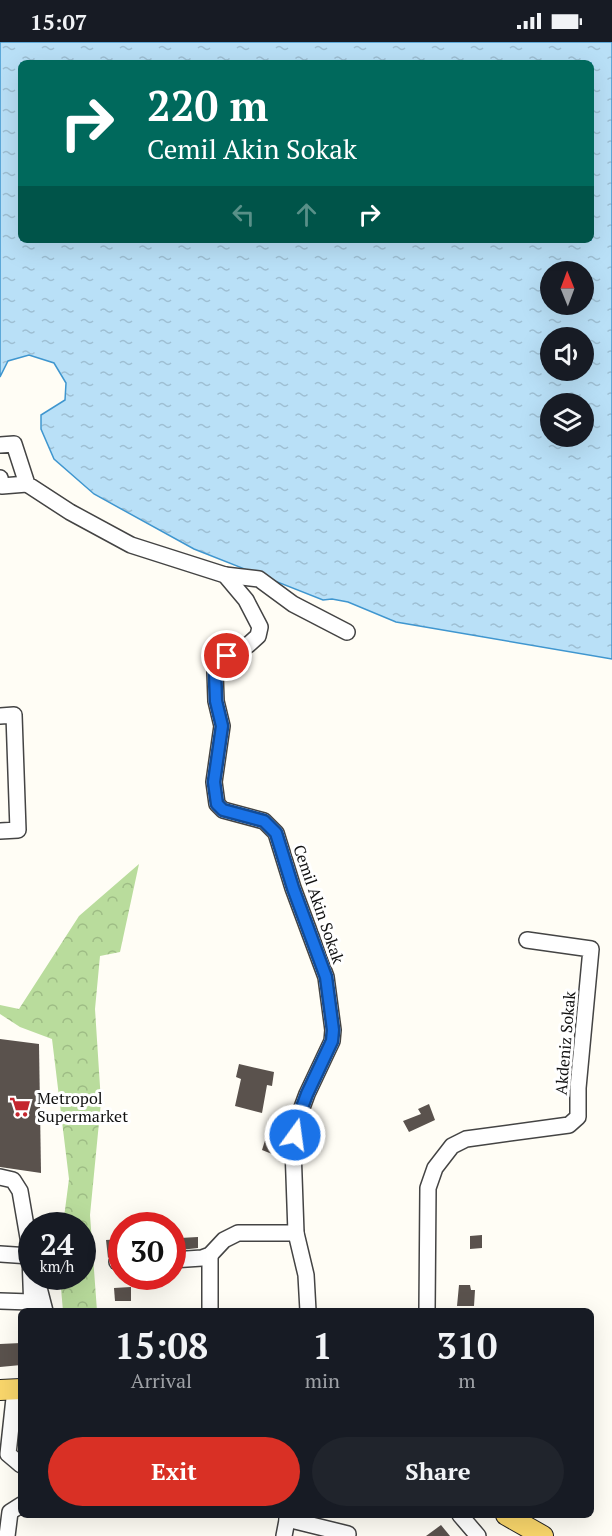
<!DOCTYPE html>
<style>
body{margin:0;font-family:"PT Serif",serif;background:#20242c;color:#f1f3f6;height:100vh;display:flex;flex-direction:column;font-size:22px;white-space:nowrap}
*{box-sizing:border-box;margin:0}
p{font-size:20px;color:#9ea1a6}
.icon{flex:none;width:33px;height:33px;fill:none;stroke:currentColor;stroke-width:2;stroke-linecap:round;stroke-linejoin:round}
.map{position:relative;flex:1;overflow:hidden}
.side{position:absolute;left:18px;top:1266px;width:576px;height:210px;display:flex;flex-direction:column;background:#171b24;border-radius:9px;box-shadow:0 6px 24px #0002}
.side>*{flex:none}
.banner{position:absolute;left:18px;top:18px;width:576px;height:183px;border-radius:9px;box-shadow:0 6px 24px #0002;background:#00695c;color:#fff;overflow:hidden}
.needle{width:39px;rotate:359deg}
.tools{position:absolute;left:540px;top:219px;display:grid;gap:12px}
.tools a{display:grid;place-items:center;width:54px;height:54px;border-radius:50%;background:#171b24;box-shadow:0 6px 24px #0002;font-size:30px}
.speed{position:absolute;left:18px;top:1170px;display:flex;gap:12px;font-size:30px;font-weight:700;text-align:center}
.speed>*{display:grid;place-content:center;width:78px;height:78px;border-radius:50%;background:#171b24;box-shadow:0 6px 24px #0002;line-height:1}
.speed small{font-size:15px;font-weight:400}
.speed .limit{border:9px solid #d22;background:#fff;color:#111}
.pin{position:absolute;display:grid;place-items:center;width:51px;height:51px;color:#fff;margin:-26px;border:3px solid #fff;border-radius:50%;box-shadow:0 2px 6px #0007}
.me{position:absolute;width:66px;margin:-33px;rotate:14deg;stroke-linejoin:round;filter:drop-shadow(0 0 4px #0008)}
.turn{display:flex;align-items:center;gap:21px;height:126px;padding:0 30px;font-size:27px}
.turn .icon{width:78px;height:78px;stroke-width:2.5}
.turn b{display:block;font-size:42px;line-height:51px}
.lanes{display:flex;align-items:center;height:57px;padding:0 30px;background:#0003;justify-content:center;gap:30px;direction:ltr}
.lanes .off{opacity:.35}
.eta{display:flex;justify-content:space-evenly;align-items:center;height:102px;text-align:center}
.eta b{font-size:36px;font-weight:800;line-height:42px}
.primary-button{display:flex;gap:12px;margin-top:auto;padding:12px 30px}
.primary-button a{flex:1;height:69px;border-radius:36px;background:#d93025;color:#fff;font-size:24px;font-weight:800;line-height:69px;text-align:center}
.primary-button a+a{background:#20242c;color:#f1f3f6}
.status{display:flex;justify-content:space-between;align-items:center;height:42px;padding:0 30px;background:#171b24;direction:ltr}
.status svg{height:16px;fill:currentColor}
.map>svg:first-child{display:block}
</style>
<div class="status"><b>15:07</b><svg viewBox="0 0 49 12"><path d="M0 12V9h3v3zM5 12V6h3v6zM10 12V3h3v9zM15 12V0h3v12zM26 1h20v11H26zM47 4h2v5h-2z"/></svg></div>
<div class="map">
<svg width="612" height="1494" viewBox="0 0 612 1494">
<defs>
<pattern id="forest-crowns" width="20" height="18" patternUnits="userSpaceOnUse" patternTransform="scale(1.5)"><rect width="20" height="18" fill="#b9dc9c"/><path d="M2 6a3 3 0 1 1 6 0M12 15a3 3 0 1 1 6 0" fill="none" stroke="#9ebc85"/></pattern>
<pattern id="water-ripples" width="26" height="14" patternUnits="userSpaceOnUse" patternTransform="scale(1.5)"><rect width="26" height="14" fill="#b9e0f7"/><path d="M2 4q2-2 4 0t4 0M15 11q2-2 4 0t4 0" fill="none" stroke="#9ebfd3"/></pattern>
</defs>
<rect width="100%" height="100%" fill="#fffdf5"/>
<path fill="url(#forest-crowns)" d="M139,822l-19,88 -20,4 -5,53 6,93 -11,113 7,96h-34l-3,-34 22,-1v-50l-19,-1 6,-46 -17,-140 -32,-12 -20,-13v-9l19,4 60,-93z"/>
<path fill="url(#water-ripples)" stroke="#3f96cf" stroke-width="1.5" fill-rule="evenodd" d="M0,0h612v617l-216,-37 -48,-20 -16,-3 -9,1 -129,-51 -100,-55 -40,-35 -13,-30v-14l24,-15 1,-17 -12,-20 -25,-8 -21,6 -8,16zM21,21h570v177h-570zM550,230h34v32h-34zM550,296h34v32h-34zM550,362h34v32h-34z"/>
<g fill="#5a524d">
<path d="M0,997l39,5 2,129 -41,-6z"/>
<path d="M239,1022l35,8 -2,14 -5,-1 -5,28 -27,-7 6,-27 -5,-2z"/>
<path d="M429,1062l6,16 -26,12 -6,-11 18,-7 -3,-5z"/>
<path d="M268,1089l17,5 -3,22 -20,-8z"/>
<path d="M482,1193v13l-12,1v-13z"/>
<path d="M198,1195v11l-18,2v-12z"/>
<path d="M122,1197v13l-9,1 -5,5 -2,-18z"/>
<path d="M459,1243h11l1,5h4l-1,16h-17z"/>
<path d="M131,1245v14h-16l-1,-13z"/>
<path d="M21,1301v22l-21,2v-23z"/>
<path d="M441,1483l9,11h-24z"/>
</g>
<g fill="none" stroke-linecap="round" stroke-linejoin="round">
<defs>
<g id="minor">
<path d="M0,403l14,-1 13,40 43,28 61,33 94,30 21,25 14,27 -2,9 -10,9 -21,10 -12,17 1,29 6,25 -8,56 3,22 6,6 41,11 12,12 17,55 33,89 7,53 -1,11 -25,53 -10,27 -4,27 3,85 10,42 2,36"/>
<path d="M0,436l2,8 25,-2"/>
<path d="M225,533l34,4 34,25 54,28"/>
<path d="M0,674l14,-1 4,115 -18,1"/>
<path d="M0,1135l13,3 7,11 12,70"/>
<path d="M0,1212l30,2"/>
<path d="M210,1213v56"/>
<path d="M30,1214l2,55"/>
<path d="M172,1218l30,-2 8,-3 14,-15 14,-7h58"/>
<path d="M117,1220h5"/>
<path d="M36,1234l9,35"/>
<path d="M0,1259l31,1"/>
<path d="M427,1269l1,-123 7,-20 17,-22 14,-7 103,-14 9,-8v-29l13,-139 -64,-9"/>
<path d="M15,1347l-7,65 13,11"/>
<path d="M460,1473l18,21"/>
<path d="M287,1477l61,15"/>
<path d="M7,1494l3,-24 11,-7"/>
<path d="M284,1494l4,-21"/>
</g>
<g id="major">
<path d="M0,1348l21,-1"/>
<path d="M506,1473l37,21"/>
</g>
</defs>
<use href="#minor" stroke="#444" stroke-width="18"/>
<use href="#major" stroke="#222" stroke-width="22"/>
<use href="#minor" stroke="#fff" stroke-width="15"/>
<use href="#major" stroke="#f9d66b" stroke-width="20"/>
</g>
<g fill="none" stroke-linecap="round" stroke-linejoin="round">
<defs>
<path id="route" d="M227,614l-12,16 1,29 6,25 -8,56 3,22 6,6 41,11 12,12 17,55 33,89 7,53 -1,11 -25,53 -10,27 -2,14"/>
</defs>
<use href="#route" stroke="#114b97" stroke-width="15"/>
<use href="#route" stroke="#1a73e8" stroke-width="10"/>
</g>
<defs>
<symbol id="supermarket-bare" viewBox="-9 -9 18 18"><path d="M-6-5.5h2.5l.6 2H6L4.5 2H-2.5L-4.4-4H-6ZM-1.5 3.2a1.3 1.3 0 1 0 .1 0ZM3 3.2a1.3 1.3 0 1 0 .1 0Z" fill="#c4262e" stroke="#fff" stroke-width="2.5" paint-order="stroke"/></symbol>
</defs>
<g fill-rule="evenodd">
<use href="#supermarket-bare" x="5" y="1050" width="30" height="30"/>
</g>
<g text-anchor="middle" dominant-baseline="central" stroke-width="6" stroke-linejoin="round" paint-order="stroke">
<g font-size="16" fill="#111" stroke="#fff">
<text transform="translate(319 862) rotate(71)">Cemil Akin Sokak</text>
<text transform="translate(565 1001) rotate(-85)">Akdeniz Sokak</text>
</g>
<g font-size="16" fill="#111" stroke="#fff" text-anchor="start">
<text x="37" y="1056">Metropol<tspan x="37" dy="18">Supermarket</tspan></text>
</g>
</g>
</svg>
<div class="tools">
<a><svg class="needle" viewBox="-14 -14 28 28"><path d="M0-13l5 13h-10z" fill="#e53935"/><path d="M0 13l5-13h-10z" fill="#9ea1a6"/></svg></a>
<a><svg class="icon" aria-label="sound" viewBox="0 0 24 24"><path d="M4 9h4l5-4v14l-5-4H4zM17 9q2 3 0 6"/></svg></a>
<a><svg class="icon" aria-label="layers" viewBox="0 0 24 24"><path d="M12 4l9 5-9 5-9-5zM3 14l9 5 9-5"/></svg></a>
</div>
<div class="speed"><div>24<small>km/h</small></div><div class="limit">30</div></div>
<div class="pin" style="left:227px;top:614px;background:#d93025"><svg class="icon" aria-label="arrive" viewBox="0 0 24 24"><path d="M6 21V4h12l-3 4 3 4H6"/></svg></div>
<svg class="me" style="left:295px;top:1093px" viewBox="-20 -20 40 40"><circle r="17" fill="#1a73e8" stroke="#fff" stroke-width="3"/><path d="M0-11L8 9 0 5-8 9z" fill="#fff"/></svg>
<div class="banner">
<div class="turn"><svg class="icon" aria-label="right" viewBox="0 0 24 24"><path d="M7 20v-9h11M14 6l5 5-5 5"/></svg><div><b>220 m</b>Cemil Akin Sokak</div></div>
<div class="lanes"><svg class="icon off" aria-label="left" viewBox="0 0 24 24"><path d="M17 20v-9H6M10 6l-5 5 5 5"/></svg><svg class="icon off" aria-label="ahead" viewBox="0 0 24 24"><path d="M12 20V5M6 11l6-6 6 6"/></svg><svg class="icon" aria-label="right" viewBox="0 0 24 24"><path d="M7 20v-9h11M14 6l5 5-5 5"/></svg></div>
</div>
<section class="side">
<div class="eta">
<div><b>15:08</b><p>Arrival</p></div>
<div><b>1</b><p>min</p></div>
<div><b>310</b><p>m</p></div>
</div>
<div class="primary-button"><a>Exit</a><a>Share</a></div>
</section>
</div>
